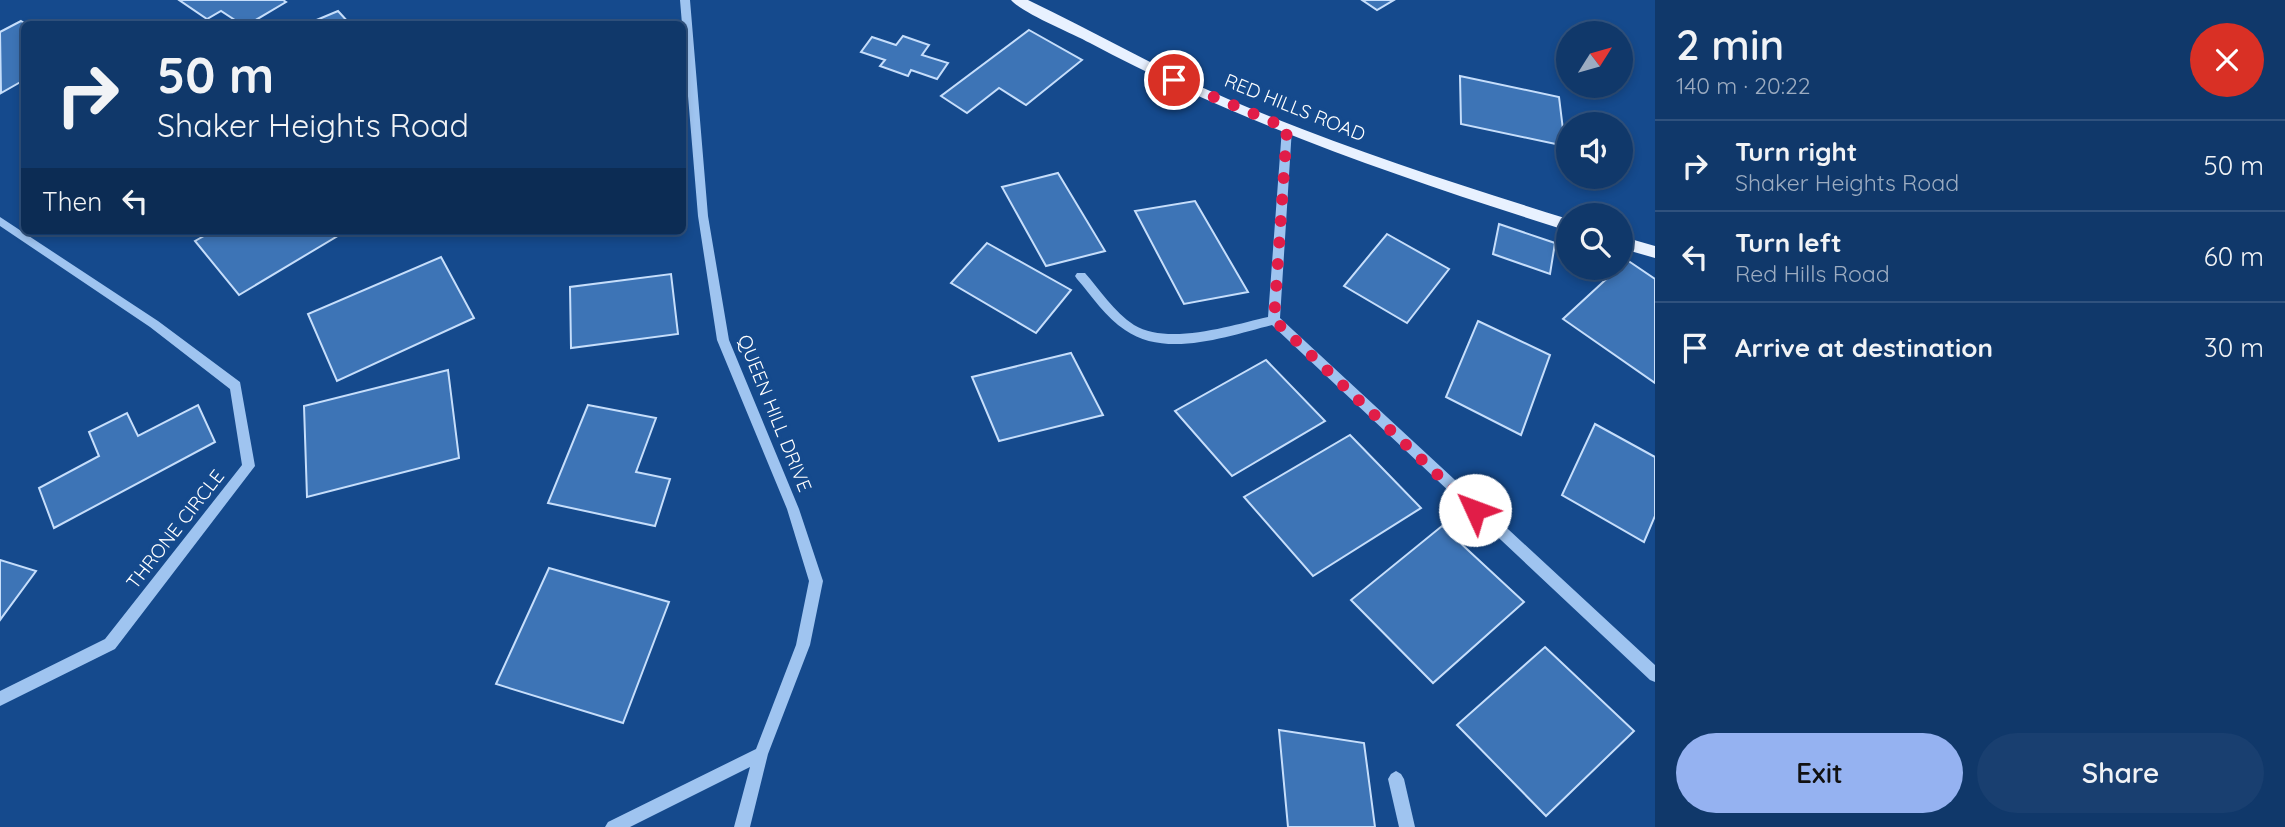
<!DOCTYPE html>
<meta charset="utf-8">
<style>
body{margin:0;font-family:Quicksand,sans-serif;background:#193f70;color:#f1f3f6;height:100vh;display:flex;flex-direction:column;font-size:26px;white-space:nowrap}
*{box-sizing:border-box;margin:0}
p{font-size:23px;color:#9cacc1}
.icon{flex:none;width:38px;height:38px;fill:none;stroke:currentColor;stroke-width:2;stroke-linecap:round;stroke-linejoin:round}
.map{position:relative;flex:1;overflow:hidden}
.side{display:flex;flex-direction:column;background:#10386a;width:630px}
.side>*{flex:none}
.top-card{position:absolute;left:21px;top:21px;width:665px;height:214px;border-radius:10px;box-shadow:0 4px 10px #0003,0 0 0 2px #30527e;background:#10386a;color:#f1f3f6;overflow:hidden}
.needle{width:46px;rotate:53deg}
.fabs{position:absolute;left:1556px;top:21px;display:grid;gap:14px}
.fabs a{display:grid;place-items:center;width:77px;height:77px;border-radius:50%;background:#10386a;box-shadow:0 4px 10px #0003,0 0 0 2px #30527e;font-size:35px}
.pin{position:absolute;display:grid;place-items:center;width:60px;height:60px;color:#fff;margin:-30px;border:4px solid #fff;border-radius:50%;box-shadow:0 2px 7px #0007}
.me{position:absolute;width:77px;margin:-38px;rotate:313deg;stroke-linejoin:round;filter:drop-shadow(0 0 5px #0008)}
.turn{display:flex;align-items:center;gap:24px;height:147px;padding:0 21px;font-size:32px}
.turn .icon{width:91px;height:91px;stroke-width:2.5}
.turn b{display:block;font-size:49px;line-height:60px}
.then{display:flex;align-items:center;height:66px;padding:0 21px;background:#0003;gap:14px;font-size:26px}
.round{display:grid;place-items:center;flex:none;width:74px;height:74px;border-radius:37px;background:#193f70}
.head{display:flex;align-items:center;justify-content:space-between;height:119px;padding:0 21px}
h1{font-size:42px;font-weight:600;line-height:52px}
.action{display:flex;gap:14px;margin-top:auto;padding:14px 21px}
.action a{flex:1;height:80px;border-radius:42px;background:#95b2f1;color:#111;font-size:28px;font-weight:600;line-height:80px;text-align:center}
.action a+a{background:#193f70;color:#f1f3f6}
ul{padding:0;list-style:none}
li{display:flex;align-items:center;gap:21px;height:91px;padding:0 21px;border-top:2px solid #30527e}
li div{flex:1}
li b{display:block;font-size:26px}
li em{font-style:normal}
main{display:flex;flex:1;min-height:0}
.map>svg:first-child{display:block}
</style>
<main>
<div class="map">
<svg width="1655" height="827" viewBox="0 0 1655 827">
<rect width="100%" height="100%" fill="#154a8d"/>
<g fill="#3d74b6" stroke="#c6defb" stroke-width="2">
<path d="M179,0h104l3,2 -37,22h-8l-20,-13 -14,8z"/>
<path d="M1362,0h32l-17,10z"/>
<path d="M338,11l12,13h-43z"/>
<path d="M21,21l5,3 -2,40 -3,1 3,4v11l-23,13 -1,-61z"/>
<path d="M1029,30l53,30 -56,45 -27,-17 -32,25 -26,-17z"/>
<path d="M903,36l26,9 -7,10 26,8 -11,16 -26,-9 -3,6 -28,-10 5,-6 -24,-8 11,-15 24,8z"/>
<path d="M1460,76l99,21 6,49 -104,-22z"/>
<path d="M1058,173l47,78 -59,15 -44,-79z"/>
<path d="M1195,201l53,91 -64,12 -49,-93z"/>
<path d="M1499,224l56,19 -5,31 -57,-20z"/>
<path d="M213,231h133l-107,64 -44,-54z"/>
<path d="M1387,234l62,35 -42,54 -63,-37z"/>
<path d="M987,243l84,47 -35,43 -85,-50z"/>
<path d="M441,257l33,61 -137,63 -29,-67z"/>
<path d="M1627,260l28,19v104l-92,-64z"/>
<path d="M671,274l7,60 -107,14 -1,-61z"/>
<path d="M1478,321l72,34 -29,80 -75,-38z"/>
<path d="M1071,353l32,62 -104,26 -27,-64z"/>
<path d="M1266,360l59,61 -93,55 -57,-65z"/>
<path d="M448,370l11,88 -152,39 -3,-91z"/>
<path d="M198,405l17,37 -161,86 -15,-40 60,-32 -10,-24 38,-19 11,23z"/>
<path d="M588,405l68,13 -20,54 34,7 -15,47 -107,-23z"/>
<path d="M1595,424l60,33v59l-11,26 -82,-47z"/>
<path d="M1350,435l71,73 -108,68 -69,-79z"/>
<path d="M1442,526l82,76 -91,81 -82,-83z"/>
<path d="M0,560l36,11 -36,49z"/>
<path d="M549,568l120,34 -46,121 -127,-39z"/>
<path d="M1545,647l89,84 -88,85 -89,-91z"/>
<path d="M1279,730l85,13 11,84h-87z"/>
</g>
<g fill="none" stroke-linecap="round" stroke-linejoin="round">
<g fill="#9fc4f0" fill-rule="evenodd">
<path d="M680,0h10l18,216 21,124 70,169 24,72 -13,64 -42,109 -18,73h-16l16,-60 -120,60h-25l3,-5 148,-73 40,-104 13,-64 -22,-72 -70,-169 -19,-124z"/>
<path d="M1287,124l5,4 -12,190 375,347v17l-5,-2 -378,-355c-44,11 -106,34 -147,5 -19,-12 -33,-34 -48,-51l-2,-3 2,-3h8c15,17 29,39 49,52 35,21 98,0 134,-8l14,-189z"/>
<path d="M0,217l158,104 82,61 15,84 -140,183 -115,57v-15l105,-52 137,-174 -12,-76 -80,-62 -150,-101z"/>
<path d="M1396,771l5,3 3,5 11,48h-16l-11,-48 3,-5z"/>
</g>
<g fill="#e8f1ff" fill-rule="evenodd">
<path d="M1011,0h17c67,32 131,69 200,99 110,47 225,84 340,120v12c-164,-52 -326,-107 -478,-188 -20,-11 -66,-29 -79,-43z"/>
<path d="M1620,236l35,10v12l-35,-10z"/>
</g>
</g>
<g fill="none" stroke-linecap="round" stroke-linejoin="round">
<path stroke="#e11d48" stroke-width="12" stroke-dasharray="0 21.6" d="M1174,80l113,48 -13,192 201,190"/>
</g>
<g text-anchor="middle" dominant-baseline="central" stroke-width="7" stroke-linejoin="round" paint-order="stroke">
<g font-size="19" fill="#fff" stroke="#154a8d">
<text transform="translate(1295 107) rotate(22)">RED HILLS ROAD</text>
<text transform="translate(775 413) rotate(68)">QUEEN HILL DRIVE</text>
<text transform="translate(175 529) rotate(-52)">THRONE CIRCLE</text>
</g>
</g>
</svg>
<div class="fabs">
<a><svg class="needle" viewBox="-14 -14 28 28"><path d="M0-13l5 13h-10z" fill="#e53935"/><path d="M0 13l5-13h-10z" fill="#9cacc1"/></svg></a>
<a><svg class="icon" aria-label="sound" viewBox="0 0 24 24"><path d="M4 9h4l5-4v14l-5-4H4zM17 9q2 3 0 6"/></svg></a>
<a><svg class="icon" aria-label="search" viewBox="0 0 24 24"><circle cx="10" cy="10" r="6"/><path d="M15 15l6 6"/></svg></a>
</div>
<div class="pin" style="left:1174px;top:80px;background:#d93025"><svg class="icon" aria-label="arrive" viewBox="0 0 24 24"><path d="M6 21V4h12l-3 4 3 4H6"/></svg></div>
<svg class="me" style="left:1475px;top:510px" viewBox="-20 -20 40 40"><circle r="19" fill="#fff"/><path d="M0-13L10 11 0 6-10 11z" fill="#e11d48"/></svg>
<div class="top-card">
<div class="turn"><svg class="icon" aria-label="right" viewBox="0 0 24 24"><path d="M7 20v-9h11M14 6l5 5-5 5"/></svg><div><b>50 m</b>Shaker Heights Road</div></div>
<div class="then">Then<svg class="icon" aria-label="left" viewBox="0 0 24 24"><path d="M17 20v-9H6M10 6l-5 5 5 5"/></svg></div>
</div>
</div>
<section class="side">
<div class="head"><div><h1>2 min</h1><p>140 m · 20:22</p></div><a class="round" style="background:#d93025;color:#fff"><svg class="icon" aria-label="close" viewBox="0 0 24 24"><path d="M6 6l12 12M18 6L6 18"/></svg></a></div>
<ul>
<li><svg class="icon" aria-label="right" viewBox="0 0 24 24"><path d="M7 20v-9h11M14 6l5 5-5 5"/></svg><div><b>Turn right</b><p>Shaker Heights Road</p></div><em>50 m</em></li>
<li><svg class="icon" aria-label="left" viewBox="0 0 24 24"><path d="M17 20v-9H6M10 6l-5 5 5 5"/></svg><div><b>Turn left</b><p>Red Hills Road</p></div><em>60 m</em></li>
<li><svg class="icon" aria-label="arrive" viewBox="0 0 24 24"><path d="M6 21V4h12l-3 4 3 4H6"/></svg><div><b>Arrive at destination</b></div><em>30 m</em></li>
</ul>
<div class="action"><a>Exit</a><a>Share</a></div>
</section>
</main>
